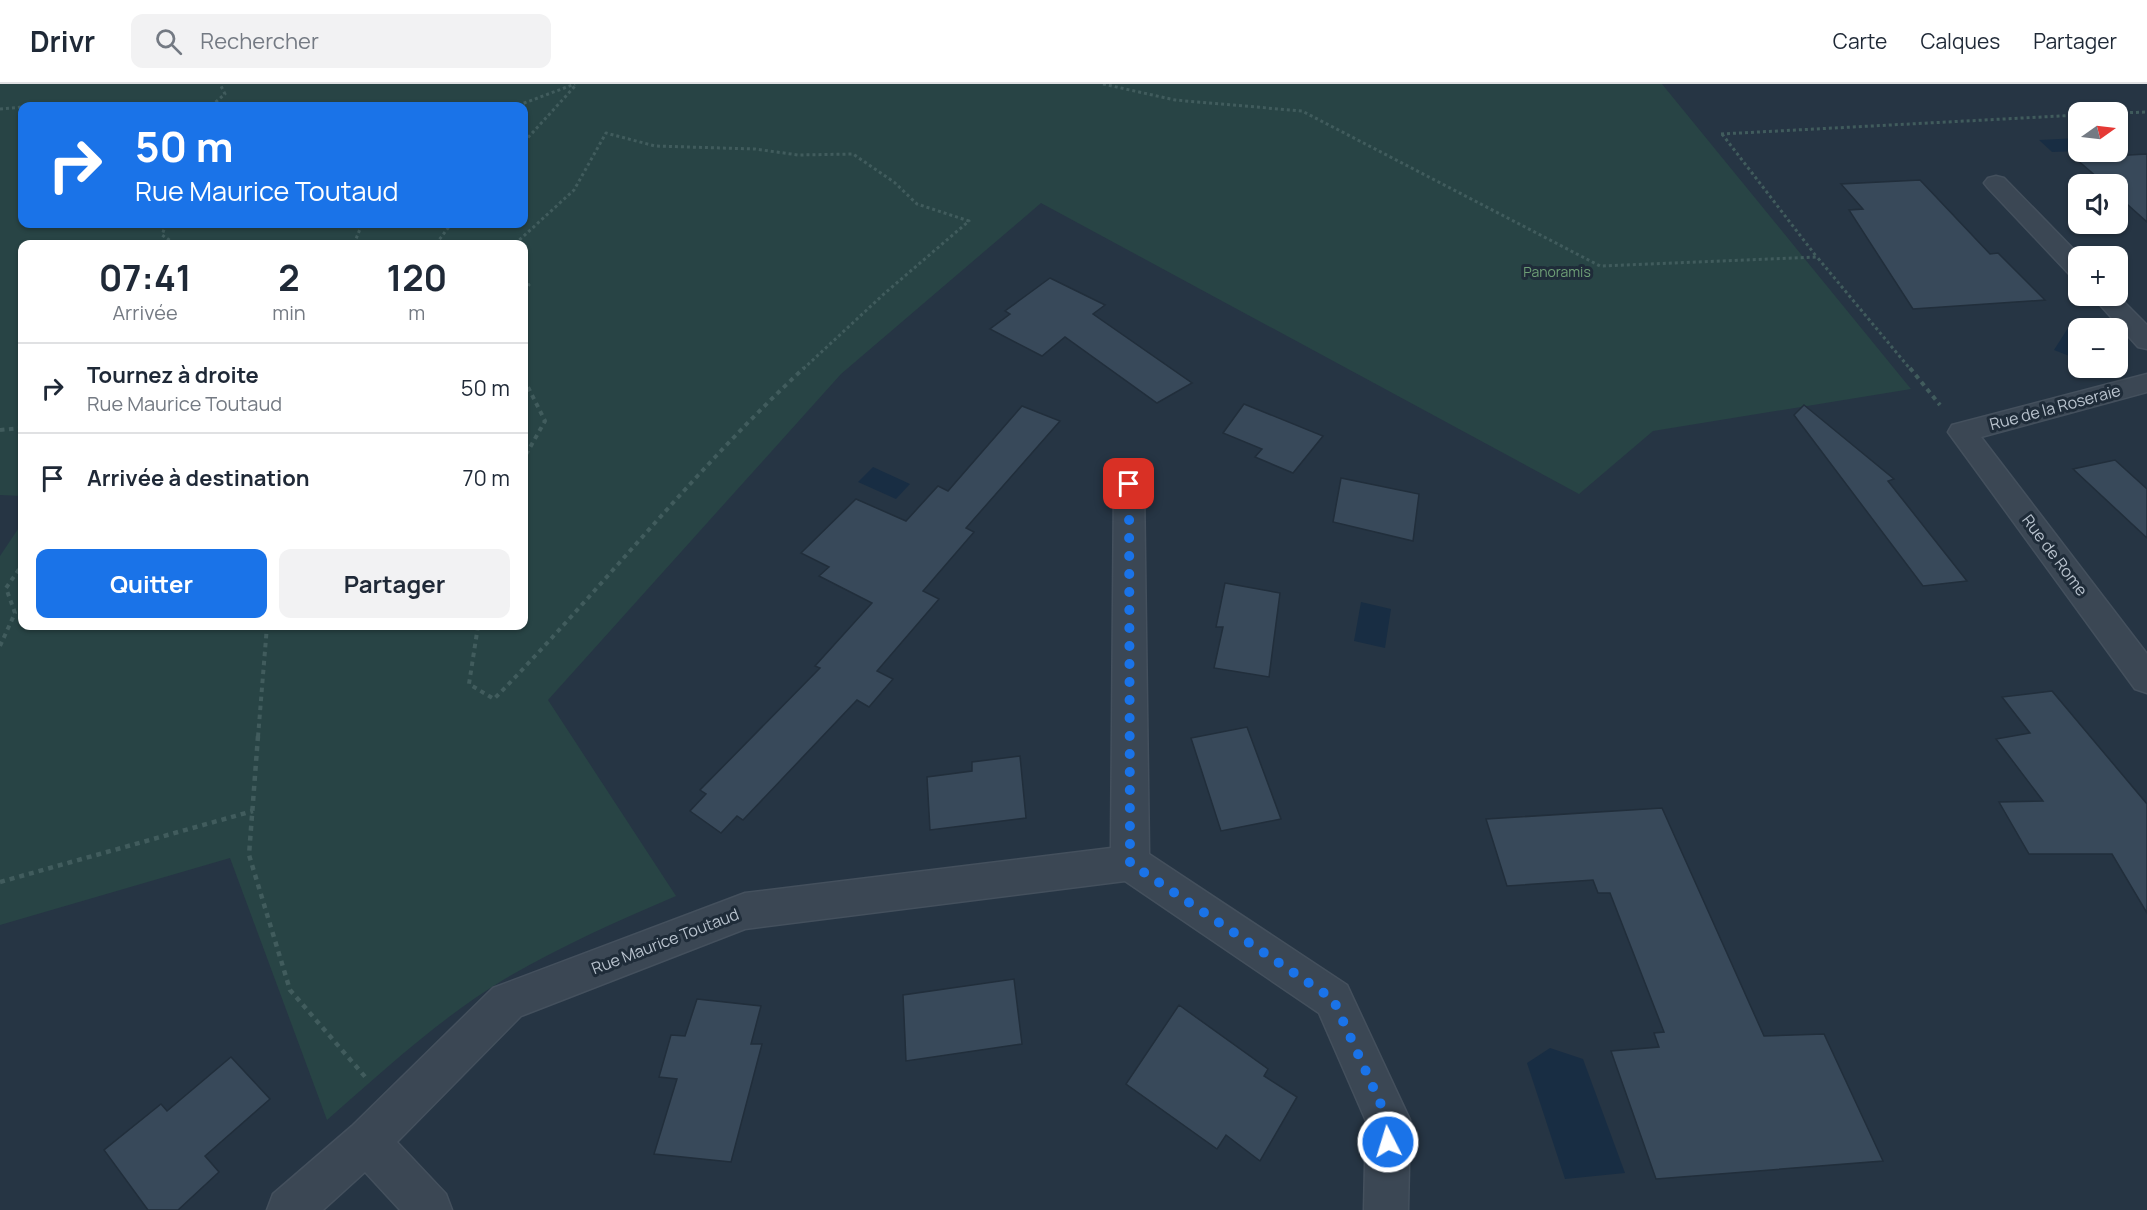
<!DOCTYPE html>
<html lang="fr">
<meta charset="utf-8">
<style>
body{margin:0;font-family:Manrope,sans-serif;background:#f2f2f3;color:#1f2937;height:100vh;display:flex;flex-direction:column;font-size:22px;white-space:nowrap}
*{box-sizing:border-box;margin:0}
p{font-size:20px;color:#747a83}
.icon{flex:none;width:33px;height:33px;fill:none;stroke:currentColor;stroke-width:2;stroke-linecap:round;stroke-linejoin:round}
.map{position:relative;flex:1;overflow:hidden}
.details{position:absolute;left:18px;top:156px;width:510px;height:390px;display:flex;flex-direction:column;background:#fff;border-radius:12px;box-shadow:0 2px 4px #0004}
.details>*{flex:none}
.guide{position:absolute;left:18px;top:18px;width:510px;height:126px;border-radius:12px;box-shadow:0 2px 4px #0004;background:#1a73e8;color:#fff;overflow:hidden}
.needle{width:39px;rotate:76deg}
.controls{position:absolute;left:2068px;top:18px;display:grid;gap:12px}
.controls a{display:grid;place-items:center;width:60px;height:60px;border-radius:12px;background:#fff;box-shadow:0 2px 4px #0004;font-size:30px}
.pin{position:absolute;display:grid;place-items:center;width:51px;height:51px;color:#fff;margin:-26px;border-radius:12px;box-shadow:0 3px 9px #0006}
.me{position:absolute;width:66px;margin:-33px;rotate:355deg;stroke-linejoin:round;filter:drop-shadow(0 0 4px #0008)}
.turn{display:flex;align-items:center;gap:21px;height:126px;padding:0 18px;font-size:27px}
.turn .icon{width:78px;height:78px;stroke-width:2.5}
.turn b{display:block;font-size:42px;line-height:51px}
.eta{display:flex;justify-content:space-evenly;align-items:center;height:102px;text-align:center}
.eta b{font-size:36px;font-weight:700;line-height:42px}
.action{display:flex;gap:12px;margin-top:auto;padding:12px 18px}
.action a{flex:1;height:69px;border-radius:12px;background:#1a73e8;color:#fff;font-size:24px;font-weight:700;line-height:69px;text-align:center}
.action a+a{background:#f2f2f3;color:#1f2937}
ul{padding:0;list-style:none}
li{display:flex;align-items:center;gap:18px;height:90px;padding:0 18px;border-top:2px solid #e0e1e3}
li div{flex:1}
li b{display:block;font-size:22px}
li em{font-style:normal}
header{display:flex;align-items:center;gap:36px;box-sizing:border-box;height:84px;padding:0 30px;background:#fff;border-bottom:2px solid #e0e1e3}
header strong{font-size:28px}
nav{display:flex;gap:33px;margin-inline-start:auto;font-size:21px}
.search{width:420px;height:54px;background:#f2f2f3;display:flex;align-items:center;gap:15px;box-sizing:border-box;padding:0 21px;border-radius:12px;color:#747a83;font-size:22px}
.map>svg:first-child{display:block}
</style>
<header>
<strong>Drivr</strong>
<div class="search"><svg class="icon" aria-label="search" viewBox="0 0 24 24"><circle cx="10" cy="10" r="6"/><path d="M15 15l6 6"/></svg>Rechercher</div>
<nav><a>Carte</a><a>Calques</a><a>Partager</a></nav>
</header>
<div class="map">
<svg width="2147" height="1126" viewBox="0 0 2147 1126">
<rect width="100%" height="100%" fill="#263544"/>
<path fill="#284445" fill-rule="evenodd" d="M0,0h1662l249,305 -258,42 -74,63 -538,-291 -200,171 -293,326 128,196c-59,25 -117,51 -173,84 -64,39 -120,91 -176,140l-97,-262 -230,67v-369l22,-33v103h502v-382h-502v252l-22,-1zM22,22h502v118h-502z"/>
<g fill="#182d43">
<path d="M2079,54v13l-27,1 -13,-12z"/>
<path d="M2068,244l11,5 -2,26 -23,-9z"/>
<path d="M873,383l37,17 -14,15 -38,-17z"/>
<path d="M1361,518l30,7 -6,39 -31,-7z"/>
<path d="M1550,964l33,11 42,114 -60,6 -38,-116z"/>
</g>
<g fill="#38495a" stroke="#212e3b" stroke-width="1.5">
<path d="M2147,70v68l-29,-26v-12h-13l-30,-26z"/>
<path d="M1920,96l70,74 8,-1 47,47 -132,9 -64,-99 14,-1 -22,-25z"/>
<path d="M1050,194l55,27 -12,9 99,69 -35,20 -92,-66 -23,19 -52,-27 20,-15 -5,-3z"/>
<path d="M1244,320l79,32 -30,37 -38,-16 7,-8 -39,-16z"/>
<path d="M1804,321l90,74 -6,2 79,100 -44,5 -129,-171z"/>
<path d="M1022,322l38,15 -94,107 8,4 -51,59 16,8 -62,72 16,8 -24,28 -12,-7 -114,120 -6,-4 -16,17 -31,-22 16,-17 -6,-4 120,-122 -5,-2 57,-63 -53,-27 10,-9 -28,-14 55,-54 50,22 32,-35 10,5z"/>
<path d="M2115,376l32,29v49l-74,-69z"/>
<path d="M1341,394l78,16 -6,47 -80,-19z"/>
<path d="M1225,499l55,10 -11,84 -55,-9 9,-41h-7z"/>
<path d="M2052,607l95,113v109l-35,-59h-83l-30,-52 44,-1 -47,-62 34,-6 -28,-36z"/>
<path d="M1247,643l34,92 -60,12 -30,-93z"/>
<path d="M1020,672l6,62 -96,12 -3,-53 45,-6v-9z"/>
<path d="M1662,724l102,228 60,-2 59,127 -227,18 -45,-128 48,-4 -5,-14 10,-1 -54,-139h-12l-5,-13 -86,6 -21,-67z"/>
<path d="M1014,895l8,65 -116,17 -3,-66z"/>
<path d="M697,915l64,7 -10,38h11l-31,118 -77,-8 23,-75 -18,-2 12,-42 14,1z"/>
<path d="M1179,921l89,64 -4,7 33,21 -37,64 -34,-26 -9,14 -91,-65z"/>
<path d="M231,973l39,42 -65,57 14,16 -41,38h-30l-44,-60 57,-46 6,7z"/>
</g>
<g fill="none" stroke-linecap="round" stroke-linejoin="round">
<defs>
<g id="minor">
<path d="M1996,92l8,2 76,78 -1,22 -9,-3 -82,-87 -4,-5 4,-5z"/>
<path d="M2092,212h26l29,29v24l-9,-2z"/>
<path d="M2147,290v18l-166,45 166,217v39l-12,-4 -187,-257 4,-7z"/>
<path d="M1129,389l10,4 5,7 5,370 198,131 63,135 -2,90h-44l2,-89 -47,-108 -194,-132 -380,48 -224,87 -124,126 49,52 6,16h-52l-35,-38 -42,38h-56l6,-16 79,-68 141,-138 252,-95 366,-45 3,-364 5,-7z"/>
</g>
</defs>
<use href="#minor" stroke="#44505d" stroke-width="3"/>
<g stroke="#415c5d" stroke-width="3" stroke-dasharray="3 3" stroke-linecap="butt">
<path d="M1103,0l72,16 127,11 298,155 217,-9 94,113"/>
<path d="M211,22l14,-12 -5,-10"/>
<path d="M494,22l25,-1 56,-21"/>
<path d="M0,25l22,-2"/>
<path d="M2118,29l29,-1"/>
<path d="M1721,50l358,-19"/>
<path d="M1722,50l94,122"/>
<path d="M524,58l52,-57"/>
<path d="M166,140l-4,11 13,9"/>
<path d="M354,160l8,-20"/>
<path d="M436,160l15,-20"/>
<path d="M515,160l59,-54 32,-57 49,13 100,3 43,6 55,-1 41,28 23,22 52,17 -84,72 -83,77"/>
<path d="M524,195l5,6 -5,7"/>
</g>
<g stroke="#415c5d" stroke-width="4" stroke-dasharray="4.5 4.5" stroke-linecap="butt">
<path d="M1910,284l30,37"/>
<path d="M524,295l21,42 -21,37"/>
<path d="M0,346l22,-2"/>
<path d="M478,542l-9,58 25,15c106,-108 199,-228 310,-331"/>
<path d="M0,562l15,-33 -9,-25 16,-23"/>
<path d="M258,653l9,-111"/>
</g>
<g stroke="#415c5d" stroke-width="4.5" stroke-dasharray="5 5" stroke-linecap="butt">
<path d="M258,652l-9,119 41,135 77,89"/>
<path d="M0,798l253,-71"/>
</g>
<use href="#minor" fill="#3b4754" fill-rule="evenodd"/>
</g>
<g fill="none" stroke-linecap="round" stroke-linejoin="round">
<path stroke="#1a73e8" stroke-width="10" stroke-dasharray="0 18" d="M1129,400l1,379 203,136 55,121v22"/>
</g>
<g text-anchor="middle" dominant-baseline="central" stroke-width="6" stroke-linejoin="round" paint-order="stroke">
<g font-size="14" fill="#6e9f76" stroke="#1f2c39">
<text x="1557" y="187">Panoramis</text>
</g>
<g font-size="16" fill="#b8c2cd" stroke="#1f2c39">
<text transform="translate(2055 323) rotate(-15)">Rue de la Roseraie</text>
<text transform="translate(2055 471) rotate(53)">Rue de Rome</text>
<text transform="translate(665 857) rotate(-21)">Rue Maurice Toutaud</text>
</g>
</g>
</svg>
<div class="controls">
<a><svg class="needle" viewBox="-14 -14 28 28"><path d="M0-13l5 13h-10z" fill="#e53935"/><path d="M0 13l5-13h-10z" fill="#747a83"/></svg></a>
<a><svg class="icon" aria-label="sound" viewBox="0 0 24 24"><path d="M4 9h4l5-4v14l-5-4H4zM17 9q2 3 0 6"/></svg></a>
<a>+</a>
<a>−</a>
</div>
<div class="pin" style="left:1129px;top:400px;background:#d93025"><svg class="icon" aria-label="arrive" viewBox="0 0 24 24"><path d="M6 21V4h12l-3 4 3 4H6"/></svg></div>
<svg class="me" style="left:1388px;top:1058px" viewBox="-20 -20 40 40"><circle r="17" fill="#1a73e8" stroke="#fff" stroke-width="3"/><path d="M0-11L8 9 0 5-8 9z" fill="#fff"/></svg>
<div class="guide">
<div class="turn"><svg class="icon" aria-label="right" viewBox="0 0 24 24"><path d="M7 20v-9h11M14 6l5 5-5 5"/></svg><div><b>50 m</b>Rue Maurice Toutaud</div></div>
</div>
<section class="details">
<div class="eta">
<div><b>07:41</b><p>Arrivée</p></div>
<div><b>2</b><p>min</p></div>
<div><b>120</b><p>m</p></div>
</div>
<ul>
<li><svg class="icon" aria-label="right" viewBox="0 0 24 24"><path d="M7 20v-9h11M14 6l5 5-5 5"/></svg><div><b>Tournez à droite</b><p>Rue Maurice Toutaud</p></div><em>50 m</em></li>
<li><svg class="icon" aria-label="arrive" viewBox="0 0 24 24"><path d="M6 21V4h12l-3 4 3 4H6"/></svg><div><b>Arrivée à destination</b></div><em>70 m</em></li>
</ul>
<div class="action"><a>Quitter</a><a>Partager</a></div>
</section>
</div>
